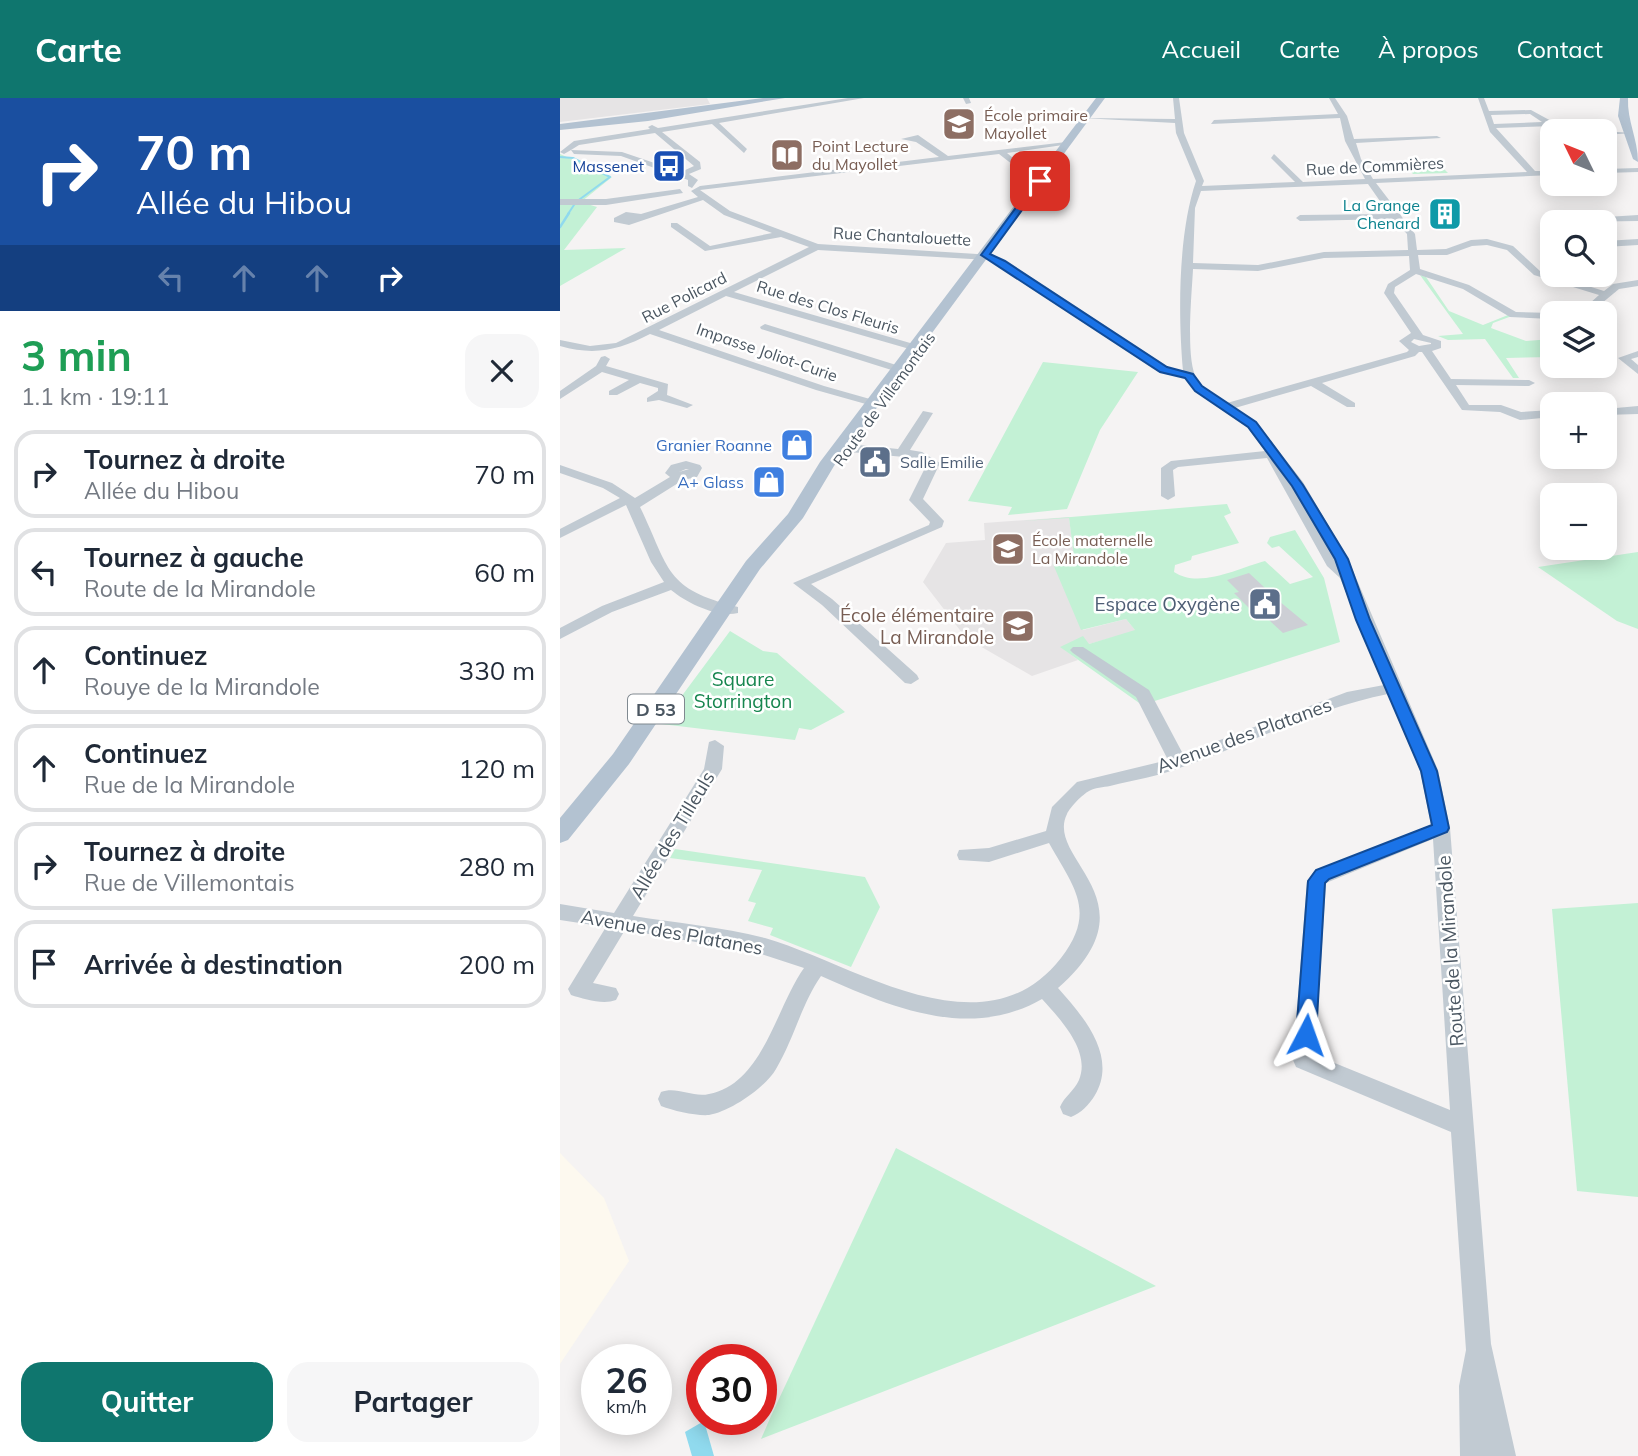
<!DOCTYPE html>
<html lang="fr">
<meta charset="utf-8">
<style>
body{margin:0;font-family:Mulish,sans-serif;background:#f6f6f7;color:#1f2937;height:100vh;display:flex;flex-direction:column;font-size:26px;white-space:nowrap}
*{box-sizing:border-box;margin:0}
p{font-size:23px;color:#747a83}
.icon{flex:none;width:38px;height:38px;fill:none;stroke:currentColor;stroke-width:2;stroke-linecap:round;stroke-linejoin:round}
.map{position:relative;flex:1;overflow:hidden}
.sheet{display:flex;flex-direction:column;background:#fff;width:560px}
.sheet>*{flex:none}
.banner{background:#1a4fa0;color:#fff;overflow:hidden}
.needle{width:46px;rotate:313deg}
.tools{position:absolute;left:980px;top:21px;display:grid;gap:14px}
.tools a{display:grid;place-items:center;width:77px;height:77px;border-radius:14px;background:#fff;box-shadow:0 4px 18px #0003;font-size:35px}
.speed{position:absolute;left:21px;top:1246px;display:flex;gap:14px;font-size:35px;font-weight:700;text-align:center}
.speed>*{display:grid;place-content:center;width:91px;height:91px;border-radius:50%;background:#fff;box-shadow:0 4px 18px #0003;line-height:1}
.speed small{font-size:18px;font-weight:400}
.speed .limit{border:10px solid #d22;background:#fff;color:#111}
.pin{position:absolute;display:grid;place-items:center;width:60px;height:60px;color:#fff;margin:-30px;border-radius:14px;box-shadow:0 4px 10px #0006}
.me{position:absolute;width:77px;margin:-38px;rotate:4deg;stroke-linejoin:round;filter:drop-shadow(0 0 5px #0008)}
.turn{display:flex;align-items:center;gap:24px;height:147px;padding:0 21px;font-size:32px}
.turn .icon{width:91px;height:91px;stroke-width:2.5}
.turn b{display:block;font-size:49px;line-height:60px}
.lanes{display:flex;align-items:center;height:66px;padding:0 21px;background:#0003;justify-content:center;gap:35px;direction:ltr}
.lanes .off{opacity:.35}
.round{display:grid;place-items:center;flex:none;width:74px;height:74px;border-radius:21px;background:#f6f6f7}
.headline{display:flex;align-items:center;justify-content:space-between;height:119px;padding:0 21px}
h1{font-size:42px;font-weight:700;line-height:52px;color:#1e9e55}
.action{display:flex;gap:14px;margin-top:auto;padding:14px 21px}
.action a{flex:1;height:80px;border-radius:21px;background:#0f766e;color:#fff;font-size:28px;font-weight:700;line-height:80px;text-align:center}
.action a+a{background:#f6f6f7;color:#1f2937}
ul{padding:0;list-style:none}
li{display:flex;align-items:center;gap:21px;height:88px;margin:0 14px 10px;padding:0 7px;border:4px solid #e0e1e3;border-radius:21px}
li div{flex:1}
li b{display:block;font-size:26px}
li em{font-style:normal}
header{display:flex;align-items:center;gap:42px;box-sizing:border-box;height:98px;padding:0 35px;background:#0f766e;color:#fff}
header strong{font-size:33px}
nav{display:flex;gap:38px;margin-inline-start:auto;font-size:24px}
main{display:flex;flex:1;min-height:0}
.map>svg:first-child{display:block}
</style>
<header>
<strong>Carte</strong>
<nav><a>Accueil</a><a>Carte</a><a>À propos</a><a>Contact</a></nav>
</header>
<main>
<section class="sheet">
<div class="banner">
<div class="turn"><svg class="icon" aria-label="right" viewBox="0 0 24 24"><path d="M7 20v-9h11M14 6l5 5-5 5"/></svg><div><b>70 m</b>Allée du Hibou</div></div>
<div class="lanes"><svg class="icon off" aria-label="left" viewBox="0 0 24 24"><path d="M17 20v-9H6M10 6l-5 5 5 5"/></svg><svg class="icon off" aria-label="ahead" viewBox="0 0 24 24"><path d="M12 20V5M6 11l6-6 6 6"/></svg><svg class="icon off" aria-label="ahead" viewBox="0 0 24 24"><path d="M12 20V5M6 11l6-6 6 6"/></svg><svg class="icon" aria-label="right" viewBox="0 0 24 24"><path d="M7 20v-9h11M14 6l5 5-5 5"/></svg></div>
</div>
<div class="headline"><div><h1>3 min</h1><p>1.1 km · 19:11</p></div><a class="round"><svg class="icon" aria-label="close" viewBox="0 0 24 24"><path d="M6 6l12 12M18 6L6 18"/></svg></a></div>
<ul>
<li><svg class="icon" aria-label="right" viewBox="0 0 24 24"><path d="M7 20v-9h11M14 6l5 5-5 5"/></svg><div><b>Tournez à droite</b><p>Allée du Hibou</p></div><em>70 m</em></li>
<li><svg class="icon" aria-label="left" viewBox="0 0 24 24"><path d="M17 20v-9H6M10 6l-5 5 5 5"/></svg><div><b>Tournez à gauche</b><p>Route de la Mirandole</p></div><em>60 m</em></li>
<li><svg class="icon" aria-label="ahead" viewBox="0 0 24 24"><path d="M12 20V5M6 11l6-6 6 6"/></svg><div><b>Continuez</b><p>Rouye de la Mirandole</p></div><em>330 m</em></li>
<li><svg class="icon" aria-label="ahead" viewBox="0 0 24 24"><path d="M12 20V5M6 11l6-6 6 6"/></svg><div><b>Continuez</b><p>Rue de la Mirandole</p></div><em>120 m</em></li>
<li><svg class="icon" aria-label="right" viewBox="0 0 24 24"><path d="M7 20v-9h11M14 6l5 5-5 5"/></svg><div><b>Tournez à droite</b><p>Rue de Villemontais</p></div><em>280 m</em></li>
<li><svg class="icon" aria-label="arrive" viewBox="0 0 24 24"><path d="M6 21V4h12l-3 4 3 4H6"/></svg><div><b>Arrivée à destination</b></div><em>200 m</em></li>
</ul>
<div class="action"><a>Quitter</a><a>Partager</a></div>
</section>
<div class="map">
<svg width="1078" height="1358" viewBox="0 0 1078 1358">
<rect width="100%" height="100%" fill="#f5f3f3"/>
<path fill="#fdf9ef" d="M0,1055l44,45 25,63 -69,103z"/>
<g fill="#e6e4e5">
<path d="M0,0h147l3,6 -150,18z"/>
<path d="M509,419l5,40 -20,7 29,66 43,-11 10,12 -47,13 -28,3 17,13 -46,16 -66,-38 -43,-56 23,-39 39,-3 -1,-17z"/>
</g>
<g fill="#c3f1d5">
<path d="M0,56l52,23 -31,25 16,5 -33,43 62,-2 -66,38z"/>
<path d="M842,64h35l11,11 -35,1z"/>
<path d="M860,177l6,2 23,34 34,14 25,-10 4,1 -19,7 -2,5 35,13 26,-2v18l-46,1 13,20h-6l-28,-39 -37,1 -10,-4 25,-2z"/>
<path d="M483,264l95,10 -38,58 -33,79 -59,6 4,-8 -44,-6z"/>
<path d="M667,406l4,9 -7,3 15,27 -47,13 -1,4 -16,5 -1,7c25,17 65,-4 91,-11l25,23 23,-7 -34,-31 -7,2 -5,-5 3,-6 25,-7 29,48 16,64 -198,63 -82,-58 23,-11 6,8 46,-14 -9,-11 -45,11 -28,-66 21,-7 -5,-39 -46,3z"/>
<path d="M1078,454v77l-21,-8 -79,-54z"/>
<path d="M170,533l33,20 14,2 68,59 -34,18 -12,-2 -4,12 -134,-16z"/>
<path d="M115,751l190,28 15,30 -29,60 -81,-32 3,-7 -25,-7 8,-18 -8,-2 14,-31 -92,-12z"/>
<path d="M1078,805v294l-61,-6 -25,-282z"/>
<path d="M336,1050l260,138 -395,153 10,-23z"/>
</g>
<path fill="#90daee" d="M144,1323l10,35h-22l-7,-24z"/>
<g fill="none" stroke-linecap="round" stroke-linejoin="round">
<path stroke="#90daee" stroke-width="2" d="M0,59l13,1 37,19 -34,25 -8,12"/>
<path stroke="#90daee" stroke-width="2.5" d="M0,129l9,-14"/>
</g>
<path fill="#cdcfd5" d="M689,475l30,28 29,24 -25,8 -29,-27 -5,2 -15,-15 5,-1 -12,-12z"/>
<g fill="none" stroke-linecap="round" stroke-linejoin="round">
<g fill="#c1cad2" fill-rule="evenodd">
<path d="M288,0h16l-145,25 28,26 -3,4 -32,-29 -50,8 38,30 1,7 -12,5 9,6 -6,8 -4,-2v-6l-67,-24 -47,-2 -3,-4 -7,4 -4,-2 14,-11 76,-12 -2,-2 4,-2 6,3zM95,35l39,33 -13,6 -59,-20 -51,-2 8,-5z"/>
<path d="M403,0h6l2,5 -5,1z"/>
<path d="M613,0h6l5,35 20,48 -2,5 93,-4 -24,-24 3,-4 29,28 62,-3 -20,-38 -5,-23 -129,6 3,-4 124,-6 -9,-16h6l12,18 7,23 83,-3 4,2 -85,5 5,16 12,20 154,-7 -37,-40 -12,-34h6l5,13 42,-1 22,12v4l-57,2 39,43h17v4l-176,8 39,51 2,16 29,-1 25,-9 16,-1 26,7 27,25 64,20 9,-7 25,-4v6l-19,3 -29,24h-11l20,-18 -65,-20 -27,-25 -20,-5 -15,1 -25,9h-29l2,14 49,16 47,27 36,1v6l-42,-2 -47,-28 -47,-15 -21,13 -1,6 29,42 18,6v7l-9,3 19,28 78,1 6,3 -6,3 -73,-1 13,20h32l20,7 31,-2v7l-32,3 -20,-8 -38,-2 -40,-58h-3l-4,4 -93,27 33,20v4h-8l-36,-21 -76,22 21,14 47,60 45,77 90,211 12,58 41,516 25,112h-56l-1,-70 7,-36 -15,-218 -155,-65 -3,-7 14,-179 9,-11 115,-45 -11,-55 -32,-76c-71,14 -137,49 -206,73 -23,9 -48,13 -72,19 -6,1 -16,2 -21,5 -6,3 -19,16 -22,23 -23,46 91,86 -9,174 25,28 60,68 37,107 -6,10 -14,18 -24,22l-8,-3 -3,-7c4,-10 14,-16 19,-27 12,-29 -19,-61 -37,-81 -73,42 -151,8 -221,-23 -20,29 -27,63 -45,93 -10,18 -46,43 -67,46 -13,1 -35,-4 -48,-9l-3,-7 3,-7c16,-6 32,6 48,2 54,-10 67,-87 95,-126l-49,-16 -130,-22 -32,53 23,5 3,6 -3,6c-13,5 -32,-1 -45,-5l-3,-6 38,-62 -46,-7v-16l54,9 90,-144 5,-27 6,-2 9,6 -2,23 -89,147c43,7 90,11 132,22 88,25 219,119 296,20 36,-47 13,-70 -12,-115l-60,19 -30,-2 -2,-5 2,-5 30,-2 57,-17 6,-24 25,-25 91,-22 -32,-63 -63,-44 -3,-3 3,-3h10l66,43 34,64 164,-62 37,-7 -44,-107 -13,-12 -60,-108 -89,9 -5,3 2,26 -7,4 -7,-4v-28l10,-7 94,-10 -17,-23 -53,-37 -10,-13 -25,-6 -172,-112 -170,-10 -84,42 190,55v4l-4,1 -194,-56 -67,34 165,56 60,17 2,2 -6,3 -64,-18 -166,-56c-31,16 -55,22 -90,12v-6l30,6 26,-3 193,-96 -28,-10 -76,14 -34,-24v-4h6l33,23 62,-13 -48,-18 -21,-15 -74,25 -15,-3v-4l12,-6 15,2 57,-17 -7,-6 9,-5 239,-29 -23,-15 -15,-3 17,-4 30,21 118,-14 4,2 -63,9 12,10 37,-3 -3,4 -36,4 -18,-14 -299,36 30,21 88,33 175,11 175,113 15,3c-5,-56 -5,-137 13,-190l-20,-48 -1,-10 -93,-5 93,1zM970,16l12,8 -48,2 -3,-9zM808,86l21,30 -89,1 -4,3 4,3 93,-2 14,15 1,16 -84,2 -66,13 -65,-2 2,-55 6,-17zM849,158l1,14 -22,14 -4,9 27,40 -12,8 10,9 -2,2 -180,51c-10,-7 -23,-13 -30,-24 -12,-18 -5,-87 -4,-110l65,2 66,-13zM854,241l17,4v1l-12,2 -8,-4zM873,741l17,271 -135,-55 11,-172z"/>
<path d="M1043,33l29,2 -27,2z"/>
<path d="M1078,70v4l-33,1v-4z"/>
<path d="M120,91l3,4 -77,12h-46v-6h46z"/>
<path d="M1078,117v6l-67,1 4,-3z"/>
<path d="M1078,141v6l-33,2v-6z"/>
<path d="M205,226l144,45 2,2 -10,2 -140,-44 -1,-2z"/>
<path d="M1078,253v6l-7,2 7,6v9l-20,-16z"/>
<path d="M45,258l5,3 -4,7 62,18 -1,11 26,10 -6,3 -28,-8 -12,2v-4l11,-7v-3l-18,-5 -23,12h-8v-4l20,-11 -27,-8 -42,27v-8l36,-25 5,-9z"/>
<path d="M1078,308v8l-33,1v-6z"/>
<path d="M363,313l10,2 -23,37 12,2 18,11 -17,36 21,22 -2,6 -131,57 21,15 85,76 2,4 -8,5 -6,-1 -83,-78 -29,-22 136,-58 1,-3 -21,-22 18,-36 -12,-6 -76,-7 -6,-4 6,-4 59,6z"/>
<path d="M126,363l14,4 2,3 -5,9 -14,3 -43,27c30,62 24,82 98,100v6c-21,5 -51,-10 -67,-23l-59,22 -52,27v-11l42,-22 62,-24 -13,-20 -25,-57 -66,33v-9l60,-31 -17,-10 -43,-15v-8l52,18 23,15 35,-21 -5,-4 6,-8zM126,371h3l-10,3z"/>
</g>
<g fill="#b3c2d1" fill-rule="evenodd">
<path d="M203,0h22l-137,23 -88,9v-6z"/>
<path d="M536,0h9l-271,368 -31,52 -43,51 -131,195 -61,76 -8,3v-25l53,-64 133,-193 42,-47 32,-52z"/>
<path d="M1060,0h8c-1,23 10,41 10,64l-5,-3 -15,-43z"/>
</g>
</g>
<path fill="#1a73e8" stroke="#114b97" stroke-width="2" d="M477,81l6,2 -53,73 15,7 162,106 26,7 9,12 54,36 47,63 45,74 22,61 67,151 12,57 -2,4 -118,47 -4,4 -9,152 -3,6h-14l-3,-6 12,-154 8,-11 116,-45 -11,-54 -65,-151 -21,-61 -43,-73 -44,-59 -53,-36 -10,-13 -25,-6 -179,-117z"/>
<defs>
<symbol id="school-square" viewBox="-11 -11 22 22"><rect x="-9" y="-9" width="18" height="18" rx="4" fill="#8d6e63" stroke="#fff"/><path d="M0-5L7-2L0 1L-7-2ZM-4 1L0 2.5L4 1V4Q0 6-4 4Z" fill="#fff"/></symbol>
<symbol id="library-square" viewBox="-11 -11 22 22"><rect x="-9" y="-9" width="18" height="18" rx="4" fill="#8d6e63" stroke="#fff"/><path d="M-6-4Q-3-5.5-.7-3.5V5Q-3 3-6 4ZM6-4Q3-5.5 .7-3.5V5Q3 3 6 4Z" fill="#fff"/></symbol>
<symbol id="bus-square" viewBox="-11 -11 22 22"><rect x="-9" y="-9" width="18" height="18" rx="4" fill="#1a4fb4" stroke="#fff"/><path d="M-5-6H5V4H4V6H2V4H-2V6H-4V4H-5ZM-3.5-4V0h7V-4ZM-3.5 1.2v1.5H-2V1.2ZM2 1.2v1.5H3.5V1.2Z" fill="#fff"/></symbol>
<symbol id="building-square" viewBox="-11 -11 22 22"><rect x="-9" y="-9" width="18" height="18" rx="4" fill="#0f9aa8" stroke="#fff"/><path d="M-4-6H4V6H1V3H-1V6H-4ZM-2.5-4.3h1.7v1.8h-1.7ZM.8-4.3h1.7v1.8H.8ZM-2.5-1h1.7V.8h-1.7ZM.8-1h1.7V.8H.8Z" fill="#fff"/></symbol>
<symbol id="shop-square" viewBox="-11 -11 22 22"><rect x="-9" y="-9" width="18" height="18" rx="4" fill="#3f7fe0" stroke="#fff"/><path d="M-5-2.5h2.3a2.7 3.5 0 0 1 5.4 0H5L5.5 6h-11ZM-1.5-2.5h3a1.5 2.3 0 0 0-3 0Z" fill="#fff"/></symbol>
<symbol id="civic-square" viewBox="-11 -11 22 22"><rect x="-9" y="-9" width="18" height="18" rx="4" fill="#5c6f8a" stroke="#fff"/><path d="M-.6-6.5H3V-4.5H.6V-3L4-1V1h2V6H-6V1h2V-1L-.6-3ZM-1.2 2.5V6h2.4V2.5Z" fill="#fff"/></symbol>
</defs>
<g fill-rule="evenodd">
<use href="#school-square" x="380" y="7" width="38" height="38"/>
<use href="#library-square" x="208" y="38" width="38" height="38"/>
<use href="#bus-square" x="90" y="49" width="38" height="38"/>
<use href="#building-square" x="866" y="97" width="38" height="38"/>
<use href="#shop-square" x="218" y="328" width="38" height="38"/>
<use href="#civic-square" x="296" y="345" width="38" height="38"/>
<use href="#shop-square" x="190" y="365" width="38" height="38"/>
<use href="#school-square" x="429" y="432" width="38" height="38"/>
<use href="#civic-square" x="686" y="487" width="38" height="38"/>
<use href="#school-square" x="439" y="509" width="38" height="38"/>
</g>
<g text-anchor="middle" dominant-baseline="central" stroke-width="5" stroke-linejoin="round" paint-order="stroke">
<g font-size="16" fill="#785e54" stroke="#fff" text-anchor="start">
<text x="424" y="17">École primaire<tspan x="424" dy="18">Mayollet</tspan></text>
<text x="252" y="48">Point Lecture<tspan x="252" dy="18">du Mayollet</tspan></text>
<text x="472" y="442">École maternelle<tspan x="472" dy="18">La Mirandole</tspan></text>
</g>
<g font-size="16" fill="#164399" stroke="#fff" text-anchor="end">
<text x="84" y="68">Massenet</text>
</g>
<g font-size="16" fill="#4a5661" stroke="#fff">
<text transform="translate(815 68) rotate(-3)">Rue de Commières</text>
<text transform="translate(342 138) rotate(3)">Rue Chantalouette</text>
<text transform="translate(124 199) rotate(-27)">Rue Policard</text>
<text transform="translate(268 209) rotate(17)">Rue des Clos Fleuris</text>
<text transform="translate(207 254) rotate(19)">Impasse Joliot-Curie</text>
<text transform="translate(324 301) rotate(-54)">Route de Villemontais</text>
</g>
<g font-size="16" fill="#0d838f" stroke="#fff" text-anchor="end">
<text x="860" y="107">La Grange<tspan x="860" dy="18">Chenard</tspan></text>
</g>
<g font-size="16" fill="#366cbe" stroke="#fff" text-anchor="end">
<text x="212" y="347">Granier Roanne</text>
<text x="184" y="384">A+ Glass</text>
</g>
<g font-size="16" fill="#4e5e75" stroke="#fff" text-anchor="start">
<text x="340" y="364">Salle Emilie</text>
</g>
<rect fill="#fff" stroke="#808990" stroke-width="2" x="68" y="596.5" width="56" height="29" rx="5"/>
<g font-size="18" font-weight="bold" fill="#4a5661">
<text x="96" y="611">D 53</text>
</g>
<g font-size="19" fill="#4e5e75" stroke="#fff" text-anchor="end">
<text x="680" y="506">Espace Oxygène</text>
</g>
<g font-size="19" fill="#785e54" stroke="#fff" text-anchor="end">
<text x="434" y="517">École élémentaire<tspan x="434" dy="22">La Mirandole</tspan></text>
</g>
<g font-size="19" fill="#17864f" stroke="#fff">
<text x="183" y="581">Square<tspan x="183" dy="22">Storrington</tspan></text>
</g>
<g font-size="19" fill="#4a5661" stroke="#fff">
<text transform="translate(684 637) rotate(-20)">Avenue des Platanes</text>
<text transform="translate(112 737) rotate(-59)">Allée des Tilleuls</text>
<text transform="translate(112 834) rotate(10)">Avenue des Platanes</text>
<text transform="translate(890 853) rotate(-94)">Route de la Mirandole</text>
</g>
</g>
</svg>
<div class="tools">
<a><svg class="needle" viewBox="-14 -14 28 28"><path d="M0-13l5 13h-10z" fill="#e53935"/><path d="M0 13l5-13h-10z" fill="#747a83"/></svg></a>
<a><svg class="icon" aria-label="search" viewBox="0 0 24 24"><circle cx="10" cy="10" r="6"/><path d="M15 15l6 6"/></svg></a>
<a><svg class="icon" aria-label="layers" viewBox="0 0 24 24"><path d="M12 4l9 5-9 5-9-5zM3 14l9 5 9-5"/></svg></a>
<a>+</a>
<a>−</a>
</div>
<div class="speed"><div>26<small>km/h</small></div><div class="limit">30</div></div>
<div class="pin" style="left:480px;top:83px;background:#d93025"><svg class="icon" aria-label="arrive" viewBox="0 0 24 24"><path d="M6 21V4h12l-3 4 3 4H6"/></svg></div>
<svg class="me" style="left:746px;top:937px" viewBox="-20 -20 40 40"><path d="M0-17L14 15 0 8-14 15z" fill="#1a73e8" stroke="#fff" stroke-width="4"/></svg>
</div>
</main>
